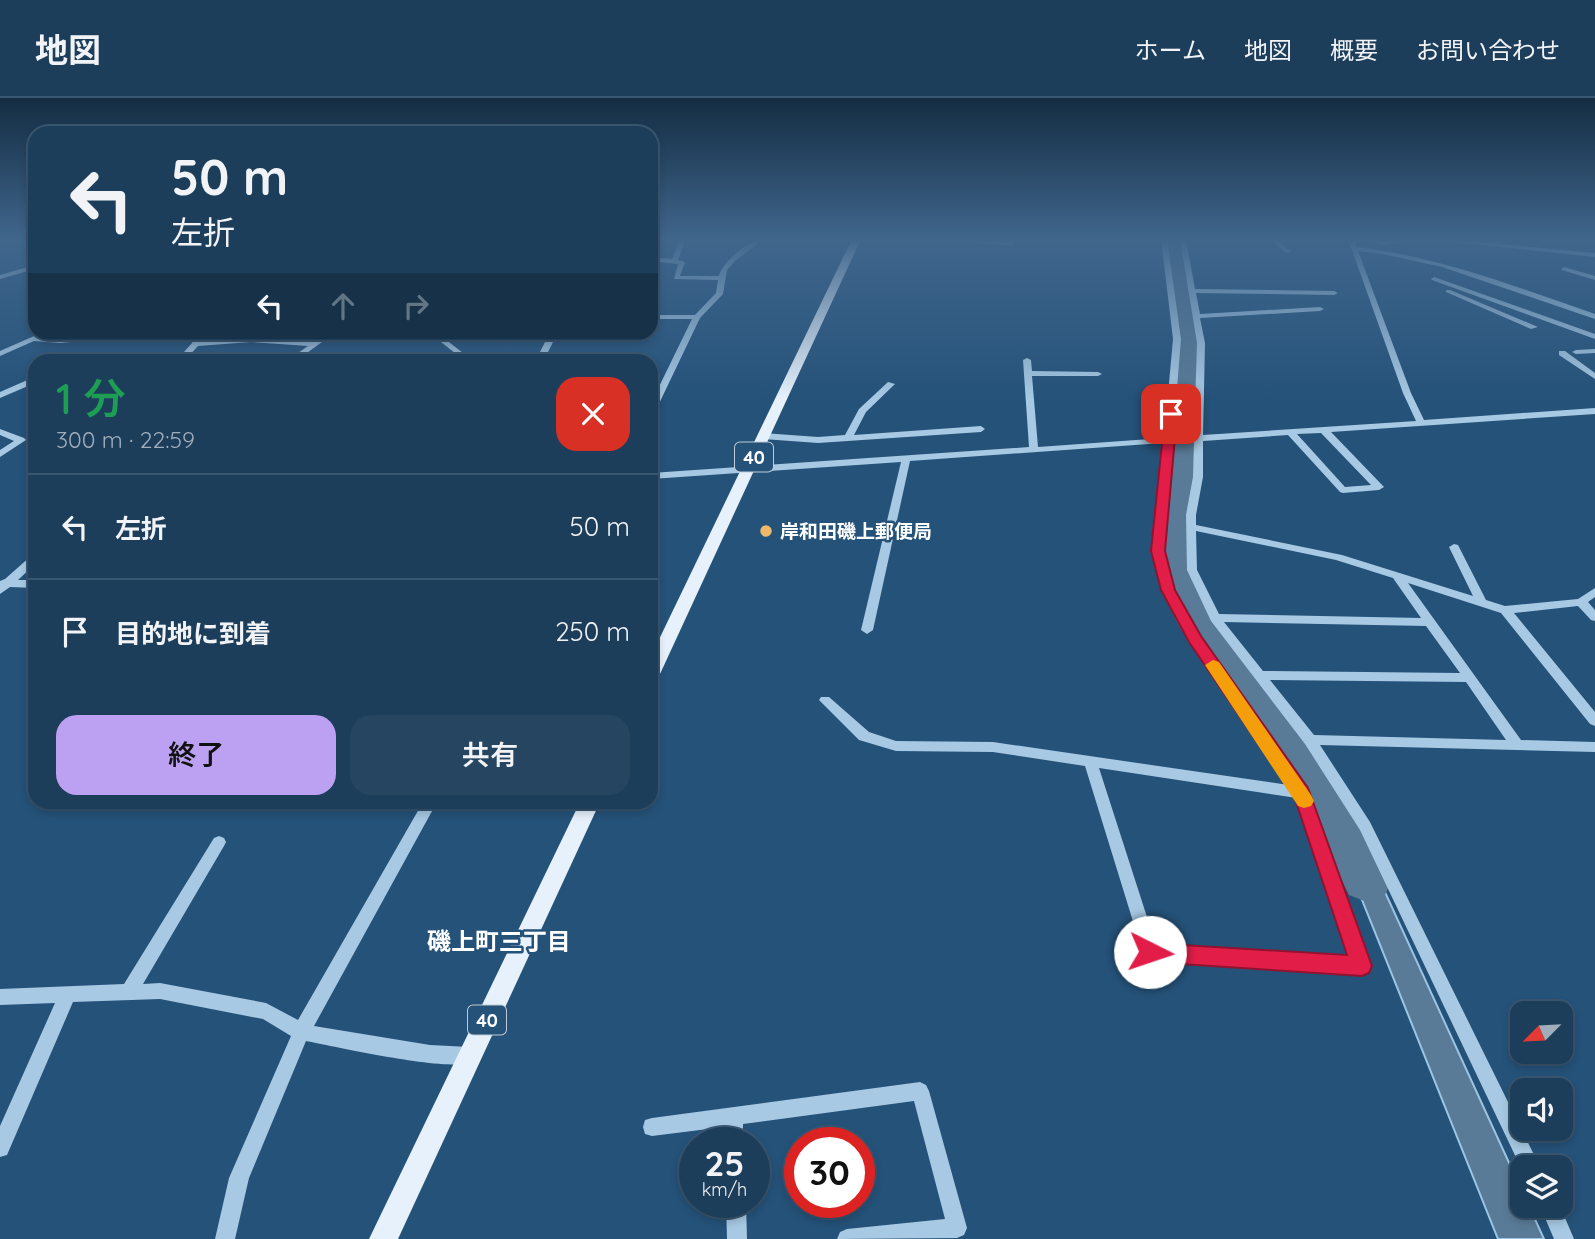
<!DOCTYPE html>
<html lang="ja">
<meta charset="utf-8">
<style>
body{margin:0;font-family:Quicksand,"Noto Sans JP",sans-serif;background:#254561;color:#f1f3f6;height:100vh;display:flex;flex-direction:column;font-size:26px;white-space:nowrap}
*{box-sizing:border-box;margin:0}
p{font-size:23px;color:#a0aebb}
.icon{flex:none;width:38px;height:38px;fill:none;stroke:currentColor;stroke-width:2;stroke-linecap:round;stroke-linejoin:round}
.map{position:relative;flex:1;overflow:hidden}
.panel{position:absolute;left:28px;top:256px;width:630px;height:455px;display:flex;flex-direction:column;background:#1c3e5b;border-radius:21px;box-shadow:0 4px 10px #0003,0 0 0 2px #3a5771}
.panel>*{flex:none}
.top-card{position:absolute;left:28px;top:28px;width:630px;height:214px;border-radius:21px;box-shadow:0 4px 10px #0003,0 0 0 2px #3a5771;background:#1c3e5b;color:#f1f3f6;overflow:hidden}
.needle{width:46px;rotate:246deg}
.buttons{position:absolute;left:1510px;top:903px;display:grid;gap:14px}
.buttons a{display:grid;place-items:center;width:63px;height:63px;border-radius:14px;background:#1c3e5b;box-shadow:0 4px 10px #0003,0 0 0 2px #3a5771;font-size:35px}
.speed{position:absolute;left:679px;top:1029px;display:flex;gap:14px;font-size:35px;font-weight:700;text-align:center}
.speed>*{display:grid;place-content:center;width:91px;height:91px;border-radius:50%;background:#1c3e5b;box-shadow:0 4px 10px #0003,0 0 0 2px #3a5771;line-height:1}
.speed small{font-size:18px;font-weight:400}
.speed .limit{border:10px solid #d22;background:#fff;color:#111}
.pin{position:absolute;display:grid;place-items:center;width:60px;height:60px;color:#fff;margin:-30px;border-radius:14px;box-shadow:0 4px 10px #0006}
.me{position:absolute;width:77px;margin:-38px;rotate:94deg;stroke-linejoin:round;filter:drop-shadow(0 0 5px #0008)}
.turn{display:flex;align-items:center;gap:24px;height:147px;padding:0 28px;font-size:32px}
.turn .icon{width:91px;height:91px;stroke-width:2.5}
.turn b{display:block;font-size:49px;line-height:60px}
.lanes{display:flex;align-items:center;height:66px;padding:0 28px;background:#0003;justify-content:center;gap:35px;direction:ltr}
.lanes .off{opacity:.35}
.round{display:grid;place-items:center;flex:none;width:74px;height:74px;border-radius:21px;background:#254561}
.overview{display:flex;align-items:center;justify-content:space-between;height:119px;padding:0 28px}
h1{font-size:42px;font-weight:600;line-height:52px;color:#1e9e55}
.action{display:flex;gap:14px;margin-top:auto;padding:14px 28px}
.action a{flex:1;height:80px;border-radius:21px;background:#bca0f2;color:#111;font-size:28px;font-weight:600;line-height:80px;text-align:center}
.action a+a{background:#254561;color:#f1f3f6}
ul{padding:0;list-style:none}
li{display:flex;align-items:center;gap:21px;height:105px;padding:0 28px;border-top:2px solid #3a5771}
li div{flex:1}
li b{display:block;font-size:26px}
li em{font-style:normal}
header{display:flex;align-items:center;gap:42px;box-sizing:border-box;height:98px;padding:0 35px;background:#1c3e5b;border-bottom:2px solid #3a5771}
header strong{font-size:33px}
nav{display:flex;gap:38px;margin-inline-start:auto;font-size:24px}
.map>svg:first-child{display:block}
</style>
<header>
<strong>地図</strong>
<nav><a>ホーム</a><a>地図</a><a>概要</a><a>お問い合わせ</a></nav>
</header>
<div class="map">
<svg width="1595" height="1141" viewBox="0 0 1595 1141">
<rect width="100%" height="100%" fill="#255279"/>
<path fill="#5a7b97" stroke="#9bc5e4" stroke-width="2" d="M1334,732l23,1 165,360v15h7l15,33h-46z"/>
<g fill="none" stroke-linecap="round" stroke-linejoin="round">
<path fill="#5a7b97" fill-rule="evenodd" d="M1164,141h20c9,50 19,99 20,149 0,74 -32,159 8,227 61,88 134,167 180,265l-7,15 -18,7 -18,-7c-32,-67 -72,-128 -115,-190 -23,-34 -62,-78 -71,-118 -13,-59 6,-119 12,-178 5,-57 -4,-114 -11,-170z"/>
<g fill="#a7c9e3" fill-rule="evenodd">
<path d="M680,141h6l-8,21 7,2 -5,14h39c3,-14 31,-37 45,-37l-29,22 -8,9 -4,24 -23,24 -45,94 -4,3v-12l41,-84h-41v-4h44l21,-22 2,-13 -44,-1 4,-15 -27,-3v-4l21,2z"/>
<path d="M940,141l68,3v-3h6v5l-3,2z"/>
<path d="M1161,141h6l14,100 -8,98 21,-1 3,-93 -17,-104h6l9,50 139,2 4,2 -4,2 -138,-2 4,21 120,-7 4,2 -4,2 -120,7 5,25 -2,92 213,-14 -13,-28 -55,-154h6l3,8c83,10 160,40 238,67v5l-153,-52 -59,-13 -25,-3 53,142 13,27 171,-12v6l-264,18 53,55 -5,3 -36,3 -3,-1 -52,-57 -85,6v36l-7,38v10l146,30 131,41 -24,-49 5,-3 4,1 28,55 19,6 73,-7 17,-11v9l-7,5 7,8v11l-4,-1 -13,-14 -64,7 81,99v14l-5,-2 -89,-111 -93,-30 113,157 74,2v10l-275,-7 50,77 170,345h-18v3l-162,-340 -55,-86 -94,-123 -24,-51 -1,-55 7,-38 1,-36 -22,2 -9,108 11,39 26,47 107,152 63,177 -2,5 -6,3 -212,-14 -6,-3 -59,-191 -92,-14 -97,-1 -37,-11 -40,-40 2,-3h8l40,35 27,9 97,1 296,43 -98,-143 -29,-52 -9,-39 10,-108 -253,18 -37,169 -6,4 -6,-4 40,-168 -250,17v-6l378,-26 -6,-87 4,-2 4,2 1,11 66,1 4,2 -4,2h-66l6,71 126,-9 9,-99zM1321,335l50,52 -26,2 -48,-53zM1196,433l140,29 57,18 28,40 -202,-4 -22,-44zM1224,524l202,4 34,47 -197,-2zM1270,582l196,2 40,58 -192,-5zM1099,670l198,30 54,160 -195,-13z"/>
<path d="M1269,141h7l15,13 -5,1z"/>
<path d="M1356,141l28,2 34,-2 -34,6z"/>
<path d="M1422,141h28l145,14v4z"/>
<path d="M35,167v4l-35,10v-4z"/>
<path d="M1564,169l31,9v4l-33,-10 -1,-1z"/>
<path d="M1434,179l161,57v5l-163,-59 -1,-1z"/>
<path d="M1446,192h4l88,37 -7,2 -85,-37z"/>
<path d="M199,234h8l-7,9 51,-3 63,3 13,-9h9l-39,28h-9l20,-14 -57,-4 -53,4 -13,14h-8l15,-17 1,-3 -66,-3 -67,6 -26,-2 -34,15v-5l41,-18 4,2 -3,2 18,2 67,-6 68,3z"/>
<path d="M428,234h8l36,28h-8z"/>
<path d="M550,234h8l-14,28h-8z"/>
<path d="M1595,251v4l-19,1 -4,-2 4,-2z"/>
<path d="M1559,253h6l30,22v6l-36,-24z"/>
<path d="M32,280h3v5l-35,15v-6z"/>
<path d="M888,284l7,2 -29,28 -12,23 127,-9 4,3 -4,3 -163,11 -55,-4 -5,-3 5,-3 55,4 27,-2 14,-26z"/>
<path d="M0,331l24,9 2,2 -26,17v-7l14,-9 -14,-6z"/>
<path d="M35,457v9l-17,16h17v8l-25,-1 -10,7v-13l5,-2 26,-23z"/>
<path d="M423,704h14l-123,224 116,19 40,2 6,3 3,6 -3,6c-25,11 -138,-15 -170,-21l-57,137 -14,61h-20l14,-61 62,-142 -28,-17 -103,-20 -87,3 -66,153 -7,2v-31l55,-123 -55,2v-16l124,-5 90,-146 5,-2 5,2 2,4 -2,4 -81,138 17,-1 106,20 32,17z"/>
<path d="M920,984l6,3 3,6 38,137 -3,7 -7,3 -120,1 3,-7 7,-3 98,-10 -31,-118 -171,23v19h-18l-1,-16 -72,9 -7,-2 -2,-7 2,-7 7,-2z"/>
<path d="M726,1104h20l1,37h-20z"/>
<path d="M1540,1108h20l14,33h-20z"/>
</g>
<g fill="#e6f1fc" fill-rule="evenodd">
<path d="M852,141h9l-201,435 -3,4 -6,2v-24z"/>
<path d="M580,704h20l-202,437h-29z"/>
</g>
</g>
<linearGradient id="sky" x2="0" y2="1"><stop stop-color="#142d43"/><stop offset="0.47" stop-color="#40668c"/><stop offset="1" stop-color="#40668c" stop-opacity="0"/></linearGradient>
<rect width="1595" height="301" fill="url(#sky)"/>
<path fill="#e11d48" stroke="#92132f" stroke-width="2" d="M1171,313l6,3 -12,137 10,39 26,46 107,152 64,178 -3,7 -7,3 -212,-14 -8,-3 -3,-7 3,-7 8,-2 197,12 -53,-159 -105,-154 -28,-52 -10,-39 14,-137z"/>
<path fill="#f59e0b" d="M1213,562l6,2 92,133 3,6 -3,5 -7,2 -6,-2 -93,-141z"/>
<circle fill="#edba6b" stroke="#255279" stroke-width="2.5" cx="766" cy="433" r="7"/>
<g text-anchor="middle" dominant-baseline="central" stroke-width="5" stroke-linejoin="round" paint-order="stroke">
<g fill="#255279" stroke="#becbd7" stroke-width="2">
<rect x="735" y="344.5" width="38" height="29" rx="5"/>
<rect x="468" y="907.5" width="38" height="29" rx="5"/>
</g>
<g font-size="18" font-weight="bold" fill="#fff">
<text x="754" y="359">40</text>
<text x="487" y="922">40</text>
</g>
<g font-size="19" font-weight="bold" fill="#fff" stroke="#255279" text-anchor="start">
<text x="780" y="433">岸和田磯上郵便局</text>
</g>
<g font-size="24" font-weight="bold" fill="#fff" stroke="#255279">
<text x="499" y="843">磯上町三丁目</text>
</g>
</g>
</svg>
<div class="buttons">
<a><svg class="needle" viewBox="-14 -14 28 28"><path d="M0-13l5 13h-10z" fill="#e53935"/><path d="M0 13l5-13h-10z" fill="#a0aebb"/></svg></a>
<a><svg class="icon" aria-label="sound" viewBox="0 0 24 24"><path d="M4 9h4l5-4v14l-5-4H4zM17 9q2 3 0 6"/></svg></a>
<a><svg class="icon" aria-label="layers" viewBox="0 0 24 24"><path d="M12 4l9 5-9 5-9-5zM3 14l9 5 9-5"/></svg></a>
</div>
<div class="speed"><div>25<small>km/h</small></div><div class="limit">30</div></div>
<div class="pin" style="left:1171px;top:316px;background:#d93025"><svg class="icon" aria-label="arrive" viewBox="0 0 24 24"><path d="M6 21V4h12l-3 4 3 4H6"/></svg></div>
<svg class="me" style="left:1150px;top:854px" viewBox="-20 -20 40 40"><circle r="19" fill="#fff"/><path d="M0-13L10 11 0 6-10 11z" fill="#e11d48"/></svg>
<div class="top-card">
<div class="turn"><svg class="icon" aria-label="left" viewBox="0 0 24 24"><path d="M17 20v-9H6M10 6l-5 5 5 5"/></svg><div><b>50 m</b>左折</div></div>
<div class="lanes"><svg class="icon" aria-label="left" viewBox="0 0 24 24"><path d="M17 20v-9H6M10 6l-5 5 5 5"/></svg><svg class="icon off" aria-label="ahead" viewBox="0 0 24 24"><path d="M12 20V5M6 11l6-6 6 6"/></svg><svg class="icon off" aria-label="right" viewBox="0 0 24 24"><path d="M7 20v-9h11M14 6l5 5-5 5"/></svg></div>
</div>
<section class="panel">
<div class="overview"><div><h1>1 分</h1><p>300 m · 22:59</p></div><a class="round" style="background:#d93025;color:#fff"><svg class="icon" aria-label="close" viewBox="0 0 24 24"><path d="M6 6l12 12M18 6L6 18"/></svg></a></div>
<ul>
<li><svg class="icon" aria-label="left" viewBox="0 0 24 24"><path d="M17 20v-9H6M10 6l-5 5 5 5"/></svg><div><b>左折</b></div><em>50 m</em></li>
<li><svg class="icon" aria-label="arrive" viewBox="0 0 24 24"><path d="M6 21V4h12l-3 4 3 4H6"/></svg><div><b>目的地に到着</b></div><em>250 m</em></li>
</ul>
<div class="action"><a>終了</a><a>共有</a></div>
</section>
</div>
